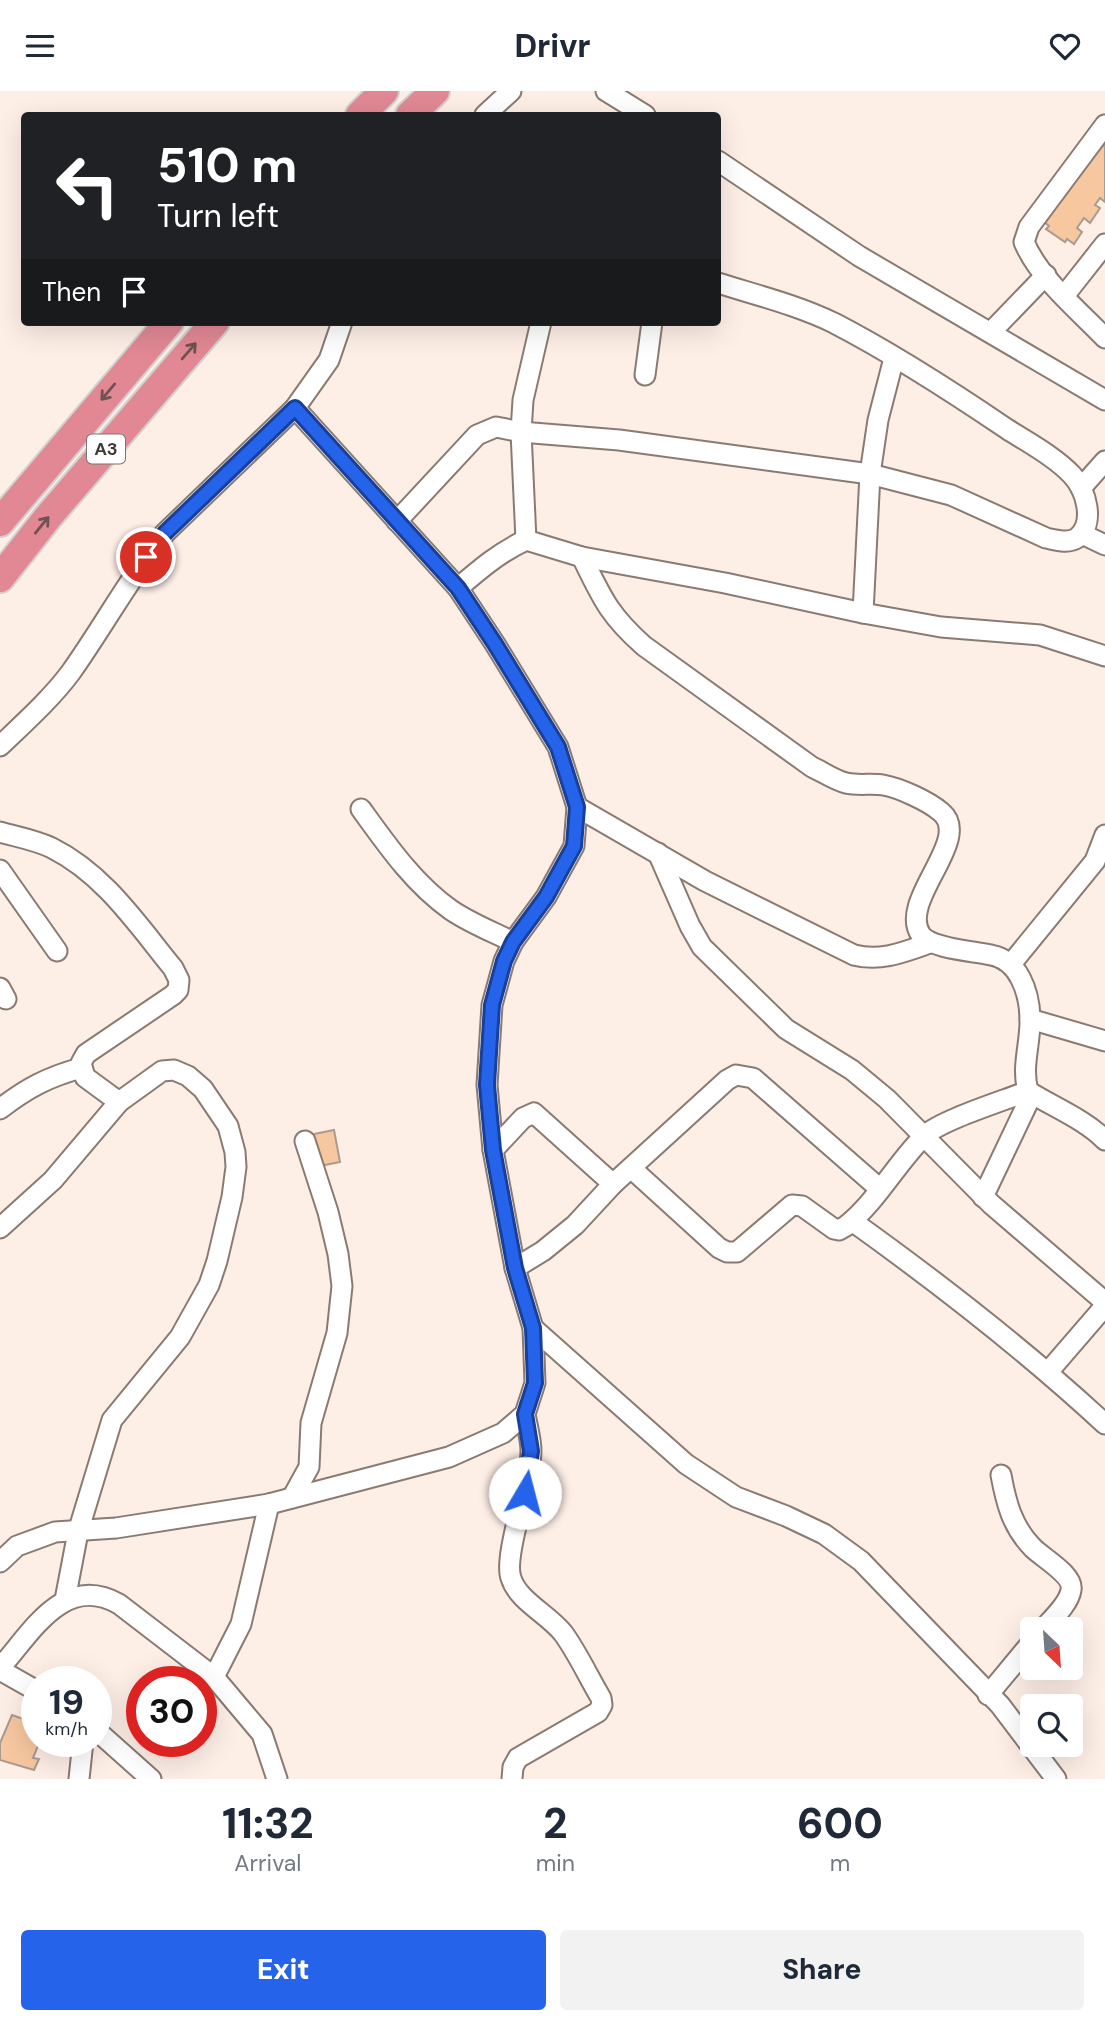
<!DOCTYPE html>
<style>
body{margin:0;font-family:"DM Sans",sans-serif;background:#f2f2f3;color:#1f2937;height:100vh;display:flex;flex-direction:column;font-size:26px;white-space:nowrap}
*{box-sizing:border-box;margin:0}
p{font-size:23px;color:#747a83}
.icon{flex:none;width:38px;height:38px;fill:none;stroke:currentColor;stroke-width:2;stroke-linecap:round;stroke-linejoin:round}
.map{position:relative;height:1688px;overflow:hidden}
.details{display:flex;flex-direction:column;background:#fff;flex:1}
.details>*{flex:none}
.banner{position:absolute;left:21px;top:21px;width:700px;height:214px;border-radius:7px;box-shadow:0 7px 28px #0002;background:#202124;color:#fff;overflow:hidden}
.needle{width:46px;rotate:155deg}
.controls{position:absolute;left:1020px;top:1526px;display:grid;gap:14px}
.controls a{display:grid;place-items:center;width:63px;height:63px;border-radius:7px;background:#fff;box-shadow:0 7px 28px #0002;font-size:35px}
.speed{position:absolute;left:21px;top:1575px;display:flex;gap:14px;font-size:35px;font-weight:700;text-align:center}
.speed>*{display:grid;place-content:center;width:91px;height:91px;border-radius:50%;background:#fff;box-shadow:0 7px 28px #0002;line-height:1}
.speed small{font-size:18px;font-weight:400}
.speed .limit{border:10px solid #d22;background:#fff;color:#111}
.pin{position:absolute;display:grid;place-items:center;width:60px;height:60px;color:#fff;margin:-30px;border:4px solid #fff;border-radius:50%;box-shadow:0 2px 7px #0007}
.me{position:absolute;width:77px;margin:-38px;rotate:8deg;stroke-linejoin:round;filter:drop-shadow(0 0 5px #0008)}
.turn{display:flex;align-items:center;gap:24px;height:147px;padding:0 21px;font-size:32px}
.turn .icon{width:91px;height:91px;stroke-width:2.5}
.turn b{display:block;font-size:49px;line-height:60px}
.then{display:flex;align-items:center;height:66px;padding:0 21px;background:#0003;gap:14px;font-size:26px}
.eta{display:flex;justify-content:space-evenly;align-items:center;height:119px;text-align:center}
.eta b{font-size:42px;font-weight:800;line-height:49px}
.cta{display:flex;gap:14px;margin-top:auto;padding:14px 21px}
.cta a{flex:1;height:80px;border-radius:7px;background:#2563eb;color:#fff;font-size:28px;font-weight:800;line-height:80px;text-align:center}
.cta a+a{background:#f2f2f3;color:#1f2937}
header{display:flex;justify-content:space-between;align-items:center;height:91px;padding:0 21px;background:#fff;font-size:32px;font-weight:800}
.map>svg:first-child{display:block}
</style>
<header><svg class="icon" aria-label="menu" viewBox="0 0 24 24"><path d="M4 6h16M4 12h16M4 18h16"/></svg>Drivr<svg class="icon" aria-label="heart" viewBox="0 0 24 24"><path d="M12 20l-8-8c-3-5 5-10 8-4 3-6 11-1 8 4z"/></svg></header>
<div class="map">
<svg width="1105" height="1688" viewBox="0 0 1105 1688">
<rect width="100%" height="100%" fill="#fdeee6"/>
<g fill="#f7c7a0" stroke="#aa9b8f" stroke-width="2">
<path d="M1099,52l5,3 1,-2v58l-5,-4 -5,7 5,3 -10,15 -6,-5 -7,10 5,4 -8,12 -7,-5 -2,3 -19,-13 3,-3 -6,-5z"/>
<path d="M334,1039l6,32 -25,5 -6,-32z"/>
<path d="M12,1624l25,9v17h3l-7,17 6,1 -5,11 -34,-10v-17z"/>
</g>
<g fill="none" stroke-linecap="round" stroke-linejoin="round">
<defs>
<g id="minor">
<path d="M606,0l39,24"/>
<path d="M485,24l26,-24"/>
<path d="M1105,34l-76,102 -5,15c15,36 54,68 81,96"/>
<path d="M718,70l141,95 246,144"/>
<path d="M1064,205l41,-52"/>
<path d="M991,241l55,-57"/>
<path d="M645,284l7,-53"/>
<path d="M1081,397l24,-27"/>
<path d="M397,430l80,-86 19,-8 25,5 98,8 251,34 81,21 95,43c10,2 22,6 31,0 19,-15 9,-48 -5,-63 -17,-18 -43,-32 -65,-46 -56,-38 -113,-75 -173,-106 -37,-18 -78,-28 -116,-40"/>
<path d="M1082,443l23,11"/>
<path d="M526,449l-5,-108 2,-32 18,-78"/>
<path d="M582,466c20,41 27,58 62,89l168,121c11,5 22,13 34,16 13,3 25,0 37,2 17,3 45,16 58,27 33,27 -44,89 -20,123 11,14 53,16 70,20 28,5 38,37 39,62 1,26 -9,49 -2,74 25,16 56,28 77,49"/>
<path d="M458,497c22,-19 42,-36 68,-48l56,17 143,26 138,30 78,14 99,8 65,21"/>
<path d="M863,522l7,-139 8,-54 16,-62"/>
<path d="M0,655c24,-23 51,-47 71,-74 32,-45 59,-95 94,-139l130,-125 34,-48 13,-38"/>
<path d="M577,716l128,74 149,74c27,7 50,-3 76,-12"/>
<path d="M361,718c26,36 53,75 90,101 19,13 42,22 62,32"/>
<path d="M0,741c17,5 36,8 52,16 52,26 85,76 121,120l6,12 -1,10 -5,5 -87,59 -5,9 4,14 34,25"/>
<path d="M658,762l32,73 12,21 84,82 66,41 35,29 104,105 114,98"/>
<path d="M0,779l57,81"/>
<path d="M1011,873l84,-103 10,-26"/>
<path d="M0,897l6,11"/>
<path d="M1030,928l75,22"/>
<path d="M0,1018c27,-21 48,-32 81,-41"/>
<path d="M493,1059l30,-32 11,-5 79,71"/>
<path d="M631,1077l88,80 8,4h10l55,-47 10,1 32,23 5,1 7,-4c31,-25 50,-62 78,-90 17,-16 79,-35 104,-45"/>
<path d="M983,1106l49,-103"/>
<path d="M852,1130c88,63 173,129 253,203"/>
<path d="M0,1137l53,-48 66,-78 43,-31 12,-1 14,6 15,13 25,37 7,26 1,15 -4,30 -15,64 -8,24 -29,52 -68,83 -34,112 -13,68"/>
<path d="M515,1177l28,-17 32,-26 38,-41 114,-104 9,-5 17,3 127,111"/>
<path d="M533,1237l153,136 50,33 50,19 38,18 37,27 139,144 56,74"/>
<path d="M1048,1281l57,-66"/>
<path d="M1001,1384c5,27 11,52 32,73 10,10 41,27 38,42 -2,14 -19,29 -28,39"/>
<path d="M292,1407l17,-31 2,-44 26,-90 5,-47 -4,-32 -10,-42 -23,-71"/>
<path d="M269,1413l-28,120 -27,53 48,57 15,45"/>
<path d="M0,1471l17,-16 38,-14 61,-4 153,-24 180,-47 54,-24 22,-19 10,-31 -2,-55 -18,-60 -22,-118 -6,-65 5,-80 12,-44 9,-19 33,-45 28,-51 3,-39 -19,-60 -63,-103 -37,-56 -163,-180"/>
<path d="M0,1577c32,-36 64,-95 119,-64l95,73"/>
<path d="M0,1579l37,21"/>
<path d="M988,1604l44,-53"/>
<path d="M96,1639l55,49"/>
<path d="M79,1688l4,-38"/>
<path d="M512,1688l1,-12 5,-9 80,-46 4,-7 -1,-7c-13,-22 -24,-46 -38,-65 -15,-19 -45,-32 -52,-55 -8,-22 20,-96 20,-127 0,-12 -4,-25 -6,-37"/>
</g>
<g id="highway">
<path d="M360,24l24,-24"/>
<path d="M410,24l25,-24"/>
<path d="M0,431l169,-200"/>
<path d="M0,487l48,-61 167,-195"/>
</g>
</defs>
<use href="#minor" stroke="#8a7a71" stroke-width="23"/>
<use href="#highway" stroke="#d1d0cf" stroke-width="32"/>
<use href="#minor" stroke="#fff" stroke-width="19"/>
<use href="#highway" stroke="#e18894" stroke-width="28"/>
</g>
<defs><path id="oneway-shaft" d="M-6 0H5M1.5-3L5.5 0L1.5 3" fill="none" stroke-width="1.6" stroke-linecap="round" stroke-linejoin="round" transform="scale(1.75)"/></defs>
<g stroke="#715152">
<use href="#oneway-shaft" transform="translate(189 260) rotate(-49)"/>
<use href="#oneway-shaft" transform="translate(108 301) rotate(130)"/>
<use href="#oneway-shaft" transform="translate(42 434) rotate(-51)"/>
</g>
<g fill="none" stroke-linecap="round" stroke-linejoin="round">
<defs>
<path id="route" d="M146,466l19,-24 130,-125 163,180 37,56 63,103 19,60 -3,39 -28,51 -33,45 -9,19 -12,44 -5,80 6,65 22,118 18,60 2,55 -10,31 6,37 -6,42"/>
</defs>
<use href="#route" stroke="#184099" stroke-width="18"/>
<use href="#route" stroke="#2563eb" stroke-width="12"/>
</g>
<g text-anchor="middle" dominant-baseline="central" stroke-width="5" stroke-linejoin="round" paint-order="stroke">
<rect fill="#fff" stroke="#7a7572" stroke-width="2" x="87" y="343.5" width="38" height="29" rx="5"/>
<g font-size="18" font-weight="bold" fill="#413a36">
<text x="106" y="358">A3</text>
</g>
</g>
</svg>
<div class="controls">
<a><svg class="needle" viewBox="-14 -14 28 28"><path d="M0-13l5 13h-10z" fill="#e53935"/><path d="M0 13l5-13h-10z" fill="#747a83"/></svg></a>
<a><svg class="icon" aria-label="search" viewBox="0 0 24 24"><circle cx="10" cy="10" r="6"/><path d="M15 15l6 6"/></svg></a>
</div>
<div class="speed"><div>19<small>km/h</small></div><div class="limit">30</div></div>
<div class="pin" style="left:146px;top:466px;background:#d93025"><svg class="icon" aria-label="arrive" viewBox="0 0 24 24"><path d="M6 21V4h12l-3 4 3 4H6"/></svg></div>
<svg class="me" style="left:525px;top:1402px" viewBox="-20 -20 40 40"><circle r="19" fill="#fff"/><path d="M0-13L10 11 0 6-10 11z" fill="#2563eb"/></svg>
<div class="banner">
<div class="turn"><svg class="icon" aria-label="left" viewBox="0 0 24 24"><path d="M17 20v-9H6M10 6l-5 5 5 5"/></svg><div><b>510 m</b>Turn left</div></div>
<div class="then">Then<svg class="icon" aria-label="arrive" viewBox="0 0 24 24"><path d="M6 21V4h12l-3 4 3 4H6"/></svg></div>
</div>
</div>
<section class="details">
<div class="eta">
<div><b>11:32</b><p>Arrival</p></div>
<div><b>2</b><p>min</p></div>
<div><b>600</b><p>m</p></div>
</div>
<div class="cta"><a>Exit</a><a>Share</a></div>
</section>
